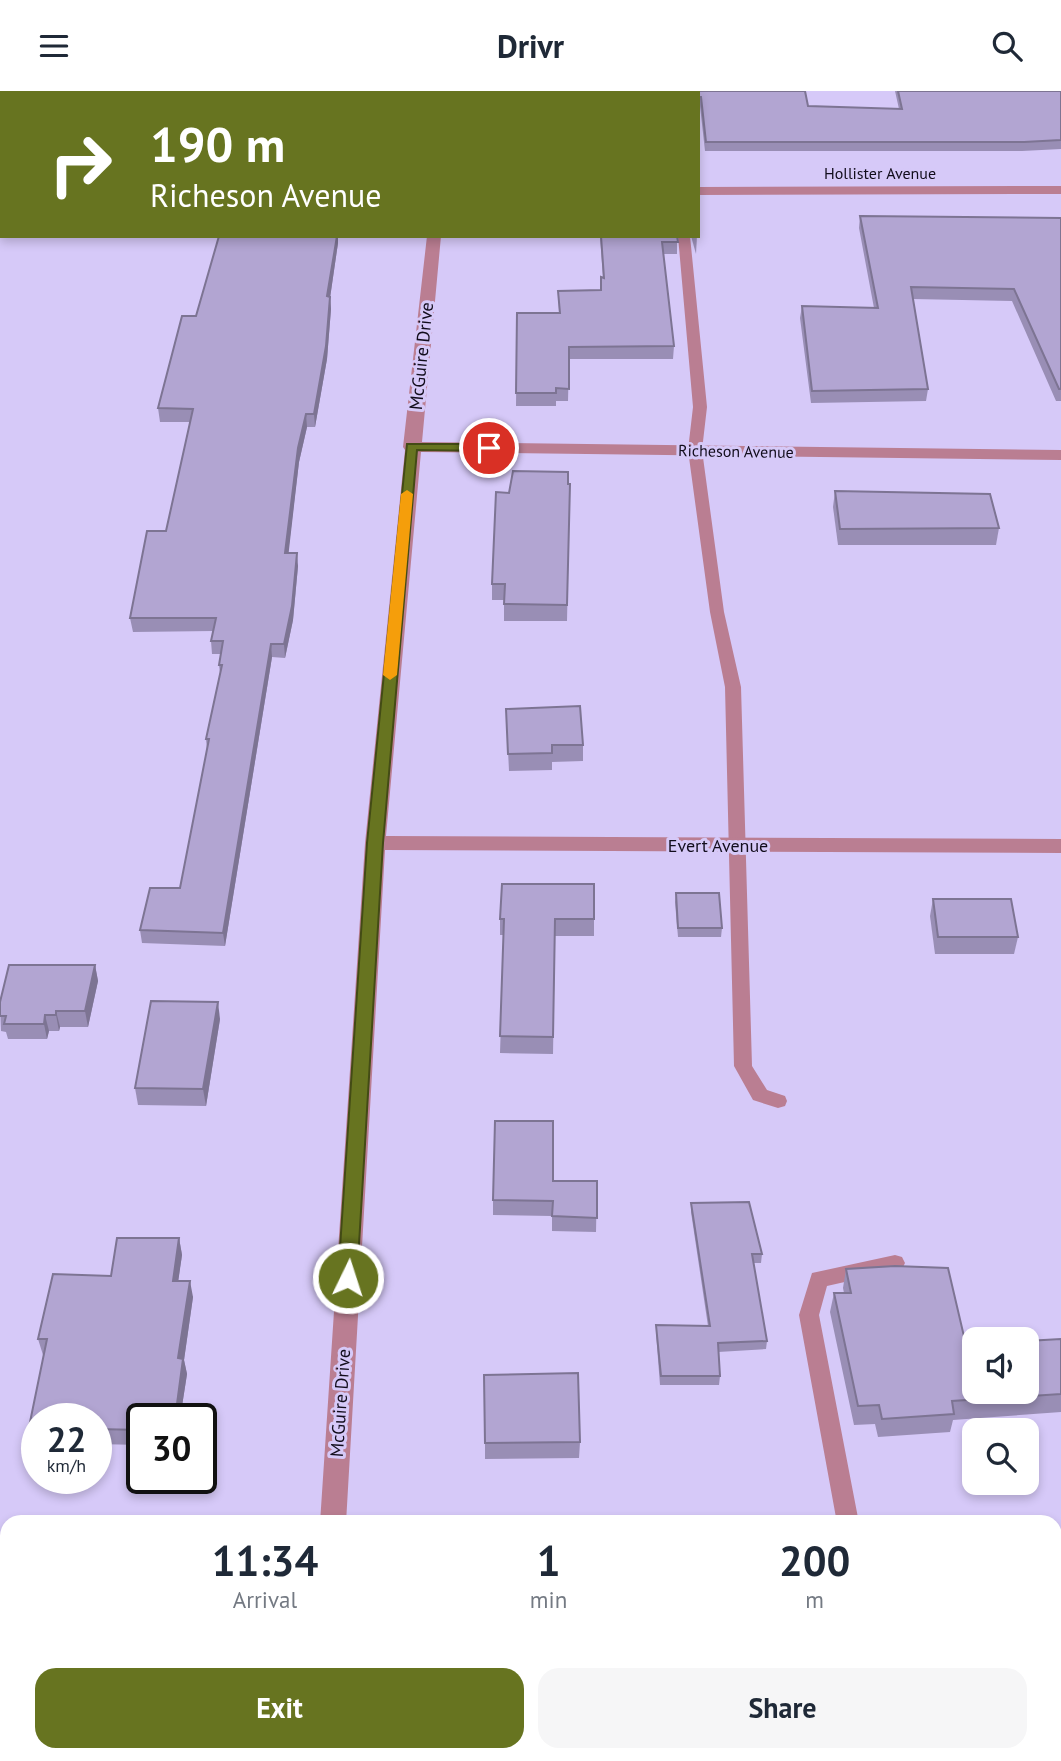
<!DOCTYPE html>
<style>
body{margin:0;font-family:"PT Sans",sans-serif;background:#f6f6f7;color:#1f2937;height:100vh;display:flex;flex-direction:column;font-size:26px;white-space:nowrap}
*{box-sizing:border-box;margin:0}
p{font-size:23px;color:#747a83}
.icon{flex:none;width:38px;height:38px;fill:none;stroke:currentColor;stroke-width:2;stroke-linecap:round;stroke-linejoin:round}
.map{position:relative;flex:1;overflow:hidden}
.sheet{position:absolute;left:0px;top:1424px;width:1062px;height:247px;display:flex;flex-direction:column;background:#fff;border-radius:21px 21px 0 0;box-shadow:0 4px 10px #0003}
.sheet>*{flex:none}
.hud{position:absolute;left:0px;top:0px;width:700px;height:147px;box-shadow:0 4px 10px #0003;background:#677420;color:#fff;overflow:hidden}
.buttons{position:absolute;left:962px;top:1236px;display:grid;gap:14px}
.buttons a{display:grid;place-items:center;width:77px;height:77px;border-radius:14px;background:#fff;box-shadow:0 4px 10px #0003;font-size:35px}
.speed{position:absolute;left:21px;top:1312px;display:flex;gap:14px;font-size:35px;font-weight:700;text-align:center}
.speed>*{display:grid;place-content:center;width:91px;height:91px;border-radius:50%;background:#fff;box-shadow:0 4px 10px #0003;line-height:1}
.speed small{font-size:18px;font-weight:400}
.speed .limit{border:4px solid #111;border-radius:10px;background:#fff;color:#111}
.pin{position:absolute;display:grid;place-items:center;width:60px;height:60px;color:#fff;margin:-30px;border:4px solid #fff;border-radius:50%;box-shadow:0 2px 7px #0007}
.me{position:absolute;width:77px;margin:-38px;rotate:4deg;stroke-linejoin:round;filter:drop-shadow(0 0 5px #0008)}
.turn{display:flex;align-items:center;gap:24px;height:147px;padding:0 35px;font-size:32px}
.turn .icon{width:91px;height:91px;stroke-width:2.5}
.turn b{display:block;font-size:49px;line-height:60px}
.eta{display:flex;justify-content:space-evenly;align-items:center;height:119px;text-align:center}
.eta b{font-size:42px;font-weight:700;line-height:49px}
.primary-button{display:flex;gap:14px;margin-top:auto;padding:14px 35px}
.primary-button a{flex:1;height:80px;border-radius:21px;background:#677420;color:#fff;font-size:28px;font-weight:700;line-height:80px;text-align:center}
.primary-button a+a{background:#f6f6f7;color:#1f2937}
header{display:flex;justify-content:space-between;align-items:center;height:91px;padding:0 35px;background:#fff;font-size:32px;font-weight:700}
.map>svg:first-child{display:block}
</style>
<header><svg class="icon" aria-label="menu" viewBox="0 0 24 24"><path d="M4 6h16M4 12h16M4 18h16"/></svg>Drivr<svg class="icon" aria-label="search" viewBox="0 0 24 24"><circle cx="10" cy="10" r="6"/><path d="M15 15l6 6"/></svg></header>
<div class="map">
<svg width="1061" height="1670" viewBox="0 0 1061 1670">
<rect width="100%" height="100%" fill="#d6c9f8"/>
<g fill="none" stroke-linecap="round" stroke-linejoin="round">
<g fill="#ba7e92" fill-rule="evenodd">
<rect x="668" y="0" width="10" height="2"/>
<path d="M0,5h2l-2,9z"/>
<path d="M678,145h12l17,171 -5,43 22,162 17,75 11,379 15,24 18,6 2,5 -2,5 -7,2 -25,-8 -19,-34 -9,-379 -15,-75 -22,-162 5,-43z"/>
<path d="M895,1164l7,2 3,6 -3,6 -75,17 -8,29 40,208h-22l-38,-208 13,-42z"/>
</g>
<g fill="#ba7e92" fill-rule="evenodd">
<rect x="433" y="0" width="12" height="2"/>
<path d="M1061,95v8l-363,1v-8z"/>
<path d="M427,145h14l-19,206 639,8v10l-640,-8 -35,384 675,3v14l-676,-3 -39,673h-26l45,-680 40,-393 -2,-3z"/>
<path d="M994,1664h29l2,6h-30z"/>
</g>
<g fill="#a95373" fill-rule="evenodd">
<rect x="1055" y="1447" width="6" height="24"/>
<path d="M7,1492v26l-7,1v-26z"/>
</g>
</g>
<g fill="#998eb5">
<path d="M688,0h117l3,15 91,3 -4,-18h166v58l-39,2h-317l-5,-45h-2v-13h-10z"/>
<path d="M860,125l201,2v183h-5l-44,-100 -99,-2 15,90 -2,12 -115,2 -11,-85 2,-12 72,2 -15,-80z"/>
<path d="M600,145h77v18h-14l11,92 -1,13h-104l-1,42h-12v5h-40l1,-93h42l-1,-22 42,-1 1,-13 2,1z"/>
<path d="M691,145h6l-1,18z"/>
<path d="M338,152l-8,55 1,11 -4,50 -12,68h-8l-8,35 -11,91 10,13 -5,54 -8,38 -13,-1 -47,289 -83,-3 -2,-13 40,-42 27,-139 -1,-10 14,-66 -1,-8 2,-11h-9l-1,-13 2,-10 -80,1 -3,-14 36,-87 24,-109h-30l-2,-14 38,-92z"/>
<path d="M570,393l-3,137h-63v-21h-12v-16l17,-91z"/>
<path d="M835,400l164,37 -3,17h-158l-5,-38z"/>
<path d="M506,618l77,36v16l-31,1v8l-43,1z"/>
<path d="M676,802l46,35 -1,9h-43l-3,-35z"/>
<path d="M933,808l85,38 -4,17h-79l-5,-38z"/>
<path d="M500,828h94v17h-39l-2,118 -53,-1 4,-118h-4z"/>
<path d="M95,874l3,16 -10,46h-28l-1,4h-10l-2,8h-39l-2,-7 -5,-1 -1,-29z"/>
<path d="M220,928l-14,87 -68,-1 -3,-17z"/>
<path d="M597,1090l-1,51 -44,-1v-15l-59,-1v-15z"/>
<path d="M691,1112l71,51 -1,9h-8l14,78 -1,8 -48,3 2,24 -1,9h-59l-4,-52v-8l52,1 -17,-114z"/>
<path d="M179,1147l3,17 -4,26 15,16 -9,63 3,14 -7,45h-38v26l-46,-1v-25h-59v24h-3l-5,-16 15,-72h-1l-5,-16 73,-63z"/>
<path d="M846,1178l120,76 95,-6v73l-108,8 -3,12 -72,5 -3,-13 -21,1 -24,-113 4,-19h10l-1,-5z"/>
<path d="M580,1351l-1,16 -94,1v-16z"/>
</g>
<g fill="#7d7493">
<path d="M337,145h1v7l-8,55 1,11 -4,50 -12,68 -1,-13 13,-118z"/>
<path d="M306,323l1,13 -8,35 -12,105 -2,-14 13,-105z"/>
<path d="M297,462l1,13 -5,54 -8,38 -1,-14z"/>
<path d="M271,553l1,13 -47,289 -2,-13z"/>
<path d="M95,874l3,16 -10,46 -3,-16z"/>
<path d="M218,911l2,17 -14,87 -3,-17z"/>
<path d="M56,920l4,16 -1,4 -3,-16z"/>
<path d="M45,924l4,16 -2,8 -3,-15z"/>
<path d="M179,1147l3,17 -6,42 -3,-16z"/>
<path d="M190,1190l3,16 -9,63 3,14 -7,45h-5l3,-61z"/>
</g>
<g fill="#b2a5d2" stroke="#7d7493" stroke-width="2">
<rect x="59" y="0" width="71" height="2"/>
<rect x="238" y="0" width="125" height="2"/>
<path d="M688,0h117l3,15 94,3 -4,-18h163v49l-37,2h-318l-5,-45h-3v-4h-9z"/>
<path d="M860,125l201,2v171h-2l-45,-100 -103,-2 17,102 -116,2 -10,-85 76,2z"/>
<path d="M219,145h118l-10,60 3,1 -4,49 -12,68h-8l-8,34 -13,105h12l-5,53 -8,38h-13l-48,289 -83,-3 10,-42h30l29,-149h-3l16,-74h-3l4,-24h-12l5,-23h-86l17,-87h19l27,-122 -35,-1 24,-92h14z"/>
<path d="M601,145h76l1,6h-16l12,104 -105,1v42l-13,-1v5h-40l1,-80h43l-2,-22 43,-1v-13l3,1z"/>
<path d="M513,380l55,1v12h2l-3,121 -63,-1 1,-20h-13l4,-92 13,1z"/>
<path d="M835,400l155,3 9,34 -159,1z"/>
<path d="M580,615l3,39h-31v8l-44,1 -2,-45z"/>
<path d="M502,793h92v35h-39l-2,118 -53,-1 4,-117h-4z"/>
<path d="M676,802h43l3,35h-44z"/>
<path d="M933,808h78l7,38h-80z"/>
<path d="M9,874h86l-10,46h-29v4h-11l-1,9h-40l2,-8h-6v-14z"/>
<path d="M151,910l67,1 -15,87 -68,-1z"/>
<path d="M495,1030h58v60h44v37l-45,-2 1,-15 -60,-1z"/>
<path d="M749,1111l13,52h-10l15,87 -49,2 2,33h-59l-5,-51 54,1 -19,-123z"/>
<path d="M117,1147h62l-6,43h17l-12,77 5,1 -8,60h-33v11l-46,-1v-10h-59v8h-8l18,-88h-9l15,-65 58,2z"/>
<path d="M895,1175l53,2 18,77 9,-1v47h52v-50l34,-2v55l-109,7 2,13 -72,5 -3,-14 -21,1 -24,-113h17l-5,-24z"/>
<path d="M578,1282l2,69 -95,1 -1,-68z"/>
<rect x="397" y="1664" width="38" height="6"/>
<path d="M593,1664h72v6h-71z"/>
</g>
<path fill="#677420" stroke="#434b15" stroke-width="2" d="M407,353h82l6,4 -6,3 -72,-1 -34,393 -26,435 -9,7 -10,-7 29,-435z"/>
<path fill="#f59e0b" d="M407,399l6,4 -16,181 -7,5 -7,-5 18,-181z"/>
<g text-anchor="middle" dominant-baseline="central" stroke-width="6" stroke-linejoin="round" paint-order="stroke">
<g font-size="16" fill="#120d1c" stroke="#d6c9f8">
<text x="880" y="82">Hollister Avenue</text>
<text transform="translate(736 360) rotate(1)">Richeson Avenue</text>
</g>
<g font-size="18" fill="#120d1c" stroke="#d6c9f8">
<text transform="translate(421 265) rotate(-84)">McGuire Drive</text>
<text x="718" y="754">Evert Avenue</text>
<text transform="translate(340 1312) rotate(-86)">McGuire Drive</text>
</g>
</g>
</svg>
<div class="buttons">
<a><svg class="icon" aria-label="sound" viewBox="0 0 24 24"><path d="M4 9h4l5-4v14l-5-4H4zM17 9q2 3 0 6"/></svg></a>
<a><svg class="icon" aria-label="search" viewBox="0 0 24 24"><circle cx="10" cy="10" r="6"/><path d="M15 15l6 6"/></svg></a>
</div>
<div class="speed"><div>22<small>km/h</small></div><div class="limit">30</div></div>
<div class="pin" style="left:489px;top:357px;background:#d93025"><svg class="icon" aria-label="arrive" viewBox="0 0 24 24"><path d="M6 21V4h12l-3 4 3 4H6"/></svg></div>
<svg class="me" style="left:348px;top:1187px" viewBox="-20 -20 40 40"><circle r="17" fill="#677420" stroke="#fff" stroke-width="3"/><path d="M0-11L8 9 0 5-8 9z" fill="#fff"/></svg>
<div class="hud">
<div class="turn"><svg class="icon" aria-label="right" viewBox="0 0 24 24"><path d="M7 20v-9h11M14 6l5 5-5 5"/></svg><div><b>190 m</b>Richeson Avenue</div></div>
</div>
<section class="sheet">
<div class="eta">
<div><b>11:34</b><p>Arrival</p></div>
<div><b>1</b><p>min</p></div>
<div><b>200</b><p>m</p></div>
</div>
<div class="primary-button"><a>Exit</a><a>Share</a></div>
</section>
</div>
